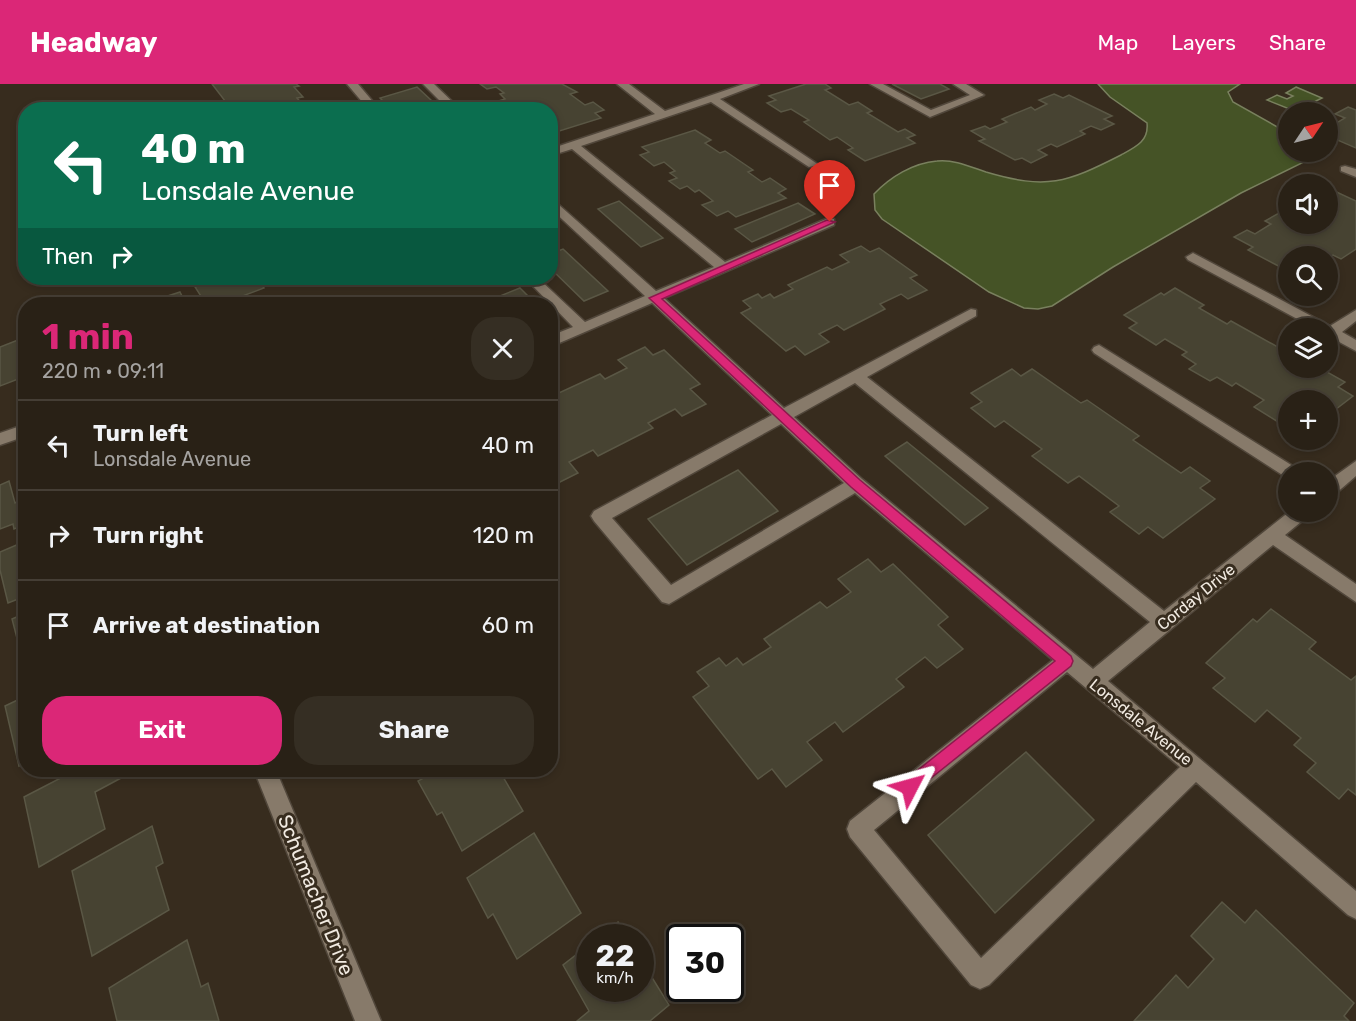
<!DOCTYPE html>
<meta charset="utf-8">
<style>
body{margin:0;font-family:Rubik,sans-serif;background:#352e23;color:#f1f3f6;height:100vh;display:flex;flex-direction:column;font-size:22px;white-space:nowrap}
*{box-sizing:border-box;margin:0}
p{font-size:20px;color:#a5a3a1}
.icon{flex:none;width:33px;height:33px;fill:none;stroke:currentColor;stroke-width:2;stroke-linecap:round;stroke-linejoin:round}
.map{position:relative;flex:1;overflow:hidden}
.drawer{position:absolute;left:18px;top:213px;width:540px;height:480px;display:flex;flex-direction:column;background:#292116;border-radius:24px;box-shadow:0 3px 9px #0003,0 0 0 2px #453e35}
.drawer>*{flex:none}
.top-card{position:absolute;left:18px;top:18px;width:540px;height:183px;border-radius:24px;box-shadow:0 3px 9px #0003,0 0 0 2px #453e35;background:#0b6e4f;color:#fff;overflow:hidden}
.needle{width:39px;rotate:55deg}
.fabs{position:absolute;left:1278px;top:18px;display:grid;gap:12px}
.fabs a{display:grid;place-items:center;width:60px;height:60px;border-radius:50%;background:#292116;box-shadow:0 3px 9px #0003,0 0 0 2px #453e35;font-size:30px}
.speed{position:absolute;left:576px;top:840px;display:flex;gap:12px;font-size:30px;font-weight:700;text-align:center}
.speed>*{display:grid;place-content:center;width:78px;height:78px;border-radius:50%;background:#292116;box-shadow:0 3px 9px #0003,0 0 0 2px #453e35;line-height:1}
.speed small{font-size:15px;font-weight:400}
.speed .limit{border:3px solid #111;border-radius:9px;background:#fff;color:#111}
.pin{position:absolute;display:grid;place-items:center;width:51px;height:51px;color:#fff;margin:-62px -26px;border-radius:50% 50% 50% 0;rotate:-45deg;box-shadow:0 0 6px #0007}
.pin .icon{rotate:45deg}
.me{position:absolute;width:66px;margin:-33px;rotate:51deg;stroke-linejoin:round;filter:drop-shadow(0 0 4px #0008)}
.turn{display:flex;align-items:center;gap:21px;height:126px;padding:0 24px;font-size:27px}
.turn .icon{width:78px;height:78px;stroke-width:2.5}
.turn b{display:block;font-size:42px;line-height:51px}
.then{display:flex;align-items:center;height:57px;padding:0 24px;background:#0003;gap:12px;font-size:22px}
.round{display:grid;place-items:center;flex:none;width:63px;height:63px;border-radius:24px;background:#352e23}
.summary{display:flex;align-items:center;justify-content:space-between;height:102px;padding:0 24px}
h1{font-size:36px;font-weight:700;line-height:45px;color:#db2777}
.primary-button{display:flex;gap:12px;margin-top:auto;padding:12px 24px}
.primary-button a{flex:1;height:69px;border-radius:24px;background:#db2777;color:#fff;font-size:24px;font-weight:700;line-height:69px;text-align:center}
.primary-button a+a{background:#352e23;color:#f1f3f6}
ul{padding:0;list-style:none}
li{display:flex;align-items:center;gap:18px;height:90px;padding:0 24px;border-top:2px solid #453e35}
li div{flex:1}
li b{display:block;font-size:22px}
li em{font-style:normal}
header{display:flex;align-items:center;gap:36px;box-sizing:border-box;height:84px;padding:0 30px;background:#db2777;color:#fff}
header strong{font-size:28px}
nav{display:flex;gap:33px;margin-inline-start:auto;font-size:21px}
.map>svg:first-child{display:block}
</style>
<header>
<strong>Headway</strong>
<nav><a>Map</a><a>Layers</a><a>Share</a></nav>
</header>
<div class="map">
<svg width="1356" height="937" viewBox="0 0 1356 937">
<rect width="100%" height="100%" fill="#372c1e"/>
<g fill="#455326" stroke="#79805e" stroke-width="1.5">
<path d="M1098,0h142l-12,8 5,10 55,31v19l25,2 -3,5 -69,34 -128,74 -61,39 -14,3 -14,-1 -35,-16 -107,-73 -7,-9 -1,-16c16,-17 39,-31 63,-33 17,-2 34,6 49,11 61,18 80,11 135,-17 15,-8 28,-14 26,-32l-37,-26z"/>
<path d="M1296,3l26,11 -16,8 15,6h-24l-30,-12 10,-5 10,4 6,-3 -7,-3z"/>
</g>
<g fill="#474332" stroke="#5a5745" stroke-width="1.5">
<path d="M212,0h84l3,2 -5,1 9,10 -6,1 7,8 11,-4 6,8h-89z"/>
<path d="M480,0h82l15,8 -7,2 15,11 8,-3 11,8 -9,3 6,5 -48,15 -3,-2v-21l-45,-2 -7,-7 7,-2 -5,-5 4,-1 -8,-6 -9,2z"/>
<path d="M806,0h19l6,4 -6,2 24,15 9,-3 14,9 -5,2 31,19 7,-3 10,6 -8,3 8,5 -50,18 -17,-11 5,-2 -16,-11 -7,3 -26,-18 5,-2 -18,-11 -10,3 -14,-9 9,-3 -7,-4z"/>
<path d="M892,0h48l9,5 -28,10z"/>
<path d="M417,3l16,15 -25,8h-16l-12,-12z"/>
<path d="M1054,10l9,4 6,-3 43,21 -8,3 10,5 -13,6 -10,-4 -11,5 5,3 -28,13 -6,-3 -13,6 9,5 -16,8 -9,-5 -7,2 -36,-19 6,-2 -14,-8 14,-5 5,3 17,-7 -5,-3 29,-12 4,3 12,-6 -8,-4z"/>
<path d="M1348,23l8,3v38l-28,-12 8,-5 -8,-3 17,-10 -10,-4z"/>
<path d="M695,46l16,10 -6,3 15,10 5,-2 28,19 -5,2 14,10 8,-4 16,11 -8,4 8,5 -50,19 -8,-6 -11,5 -15,-11 11,-4 -14,-11 -4,2 -8,-6 -7,3 -11,-8 8,-3 -7,-5 5,-2 -11,-9 -10,4 -14,-11 9,-3 -7,-5z"/>
<path d="M1330,105l26,12v48l-15,10 -8,-4 -5,3 -40,-2v15l-40,-21 5,-3 -19,-10 13,-7 8,4 16,-10 -6,-3 23,-13v16h40v-33z"/>
<path d="M619,117l44,37 -22,9 -43,-38z"/>
<path d="M798,119l17,11 -63,28 -17,-13z"/>
<path d="M861,162l9,6 9,-4 38,27 -7,3 17,12 -19,9 -7,-5 -21,10 5,5 -41,21 -7,-5 -18,9 10,8 -24,13 -10,-9 -9,5 -45,-38 10,-5 -8,-7 15,-7 4,4 8,-4 4,4 19,-9 -5,-4 39,-18 5,3 17,-8 -9,-7z"/>
<path d="M563,165l45,42 -24,10 -34,-33v-14z"/>
<path d="M222,194h35l7,10 -43,16h-15l-11,-17z"/>
<path d="M520,204l16,16h-56z"/>
<path d="M1175,204l29,17 -5,3 28,16 4,-3 54,30 -5,3 8,5v9l19,2 13,-2 25,14 -7,5 15,9 -22,17 -3,-1v-12h-40v21l-5,4 -29,-18 10,-7 -28,-17 -4,3 -15,-9 -7,4 -21,-12 7,-5 -14,-9 5,-3 -22,-13 -9,6 -27,-17 8,-5 -13,-8 37,-22 3,2z"/>
<path d="M180,208l6,12h-43z"/>
<path d="M18,256l8,21v15l-26,10v-39z"/>
<path d="M645,263l8,8 11,-5 36,34 -10,5 16,15 -24,12 -7,-7 -27,14 5,5 -55,28 -5,-6 -24,12 9,11 -28,14v-82l4,-2 -4,-6 50,-23 5,5 22,-11 -9,-8z"/>
<path d="M1012,285l9,7 11,-7 49,34 6,-3 52,36 -6,4 48,33 9,-6 20,14 -10,7 15,11 -52,39 -15,-11 -9,7 -29,-22 9,-6 -40,-30 -11,7 -36,-27 10,-7 -38,-28 -9,6 -24,-19 11,-6 -11,-9z"/>
<path d="M907,358l81,66 -23,17 -80,-69z"/>
<path d="M738,386l40,41 -91,54 -39,-46z"/>
<path d="M9,397l6,22 11,-5v26l-12,5 -1,-5 -13,5v-44z"/>
<path d="M26,457v55l-18,7 -8,-33v-18z"/>
<path d="M868,475l13,13 12,-8 55,53 -10,8 25,24 -26,19 -12,-11 -29,22 8,8 -61,45 -8,-10 -28,20 15,18 -36,27 -14,-18 -14,10 -65,-82 16,-11 -12,-14 22,-14 7,8 11,-8 6,7 28,-18 -7,-8 56,-37 7,6 24,-16 -13,-13z"/>
<path d="M1271,525l45,33 -7,7 42,31 5,-4v119l-8,-6 -9,10 -32,-27 9,-9 -22,-18 7,-7 -34,-28 -12,12 -42,-34 12,-10 -19,-15 47,-44 4,3z"/>
<path d="M26,529v60l-14,-54z"/>
<path d="M26,612v66l-7,4 -14,-60z"/>
<path d="M1026,668l68,68 -99,93 -67,-78z"/>
<path d="M76,686h60l-41,22 10,37 -66,38 -15,-70z"/>
<path d="M438,686h61l24,41 -61,40 -20,-39 -5,3 -19,-34z"/>
<path d="M152,742l11,37 -7,4 13,43 -77,46 -20,-85z"/>
<path d="M534,749l47,80 -64,46 -24,-45 -5,4 -21,-40z"/>
<path d="M1222,818l23,21 11,-13 98,93 -10,13 5,5h-215l42,-46 12,13 26,-29 -23,-23z"/>
<path d="M618,838l10,16h-30z"/>
<path d="M187,856l14,47 7,-4 11,38h-102l-8,-33z"/>
<path d="M590,860v44h50v-30l29,47 -19,16h-73l12,-10 -26,-46z"/>
</g>
<g fill="none" stroke-linecap="round" stroke-linejoin="round">
<defs>
<g id="street">
<path d="M347,0h11l22,26h-11z"/>
<path d="M423,0h11l27,26h-12z"/>
<path d="M617,0h12l36,27 79,-27h15l-39,15 99,66 -10,2 -98,-65 -130,44 144,116 101,-43h8v6l-170,73 120,110 187,-99 5,1v6l-109,61 297,234 125,-99h20l-2,5 -22,18 71,49v18l-83,-57 -165,136 248,210v28l-8,-4 -152,-133 -207,203 -9,4 -9,-4 -121,-148 -3,-8 3,-8 203,-161 -198,-167 -186,111 -7,-2 -68,-81 -3,-5 3,-5 178,-96 -120,-112 -102,44v-11l23,-9 -48,-49h13l47,44 60,-26 -95,-88v-11l106,94 58,-24 -142,-118 -22,7v-7l105,-35zM855,299l295,239 -57,47 -231,-190 -68,-62zM781,340l63,59 -173,102 -59,-67zM1067,588l113,95 -199,191 -107,-128z"/>
<path d="M870,0h13l48,26 39,-15 -17,-11h13l18,11 -54,22z"/>
<path d="M1345,82l11,3v8l-15,-6v-4z"/>
<path d="M1193,169l137,73 26,-16v11l-14,11 14,8v11l-28,-15v-8h-14l-126,-68 -2,-3z"/>
<path d="M1099,261l197,123 2,4h-10v6l-4,-2 -190,-123 -2,-3 2,-3z"/>
<path d="M26,340v12l-26,9v-12z"/>
<path d="M1356,377v15l-22,19 -6,1v-15z"/>
<path d="M254,686h22l105,251h-26z"/>
</g>
</defs>
<use href="#street" stroke="#51473b" stroke-width="3"/>
<use href="#street" fill="#877a6a" fill-rule="evenodd"/>
</g>
<path fill="#db2777" stroke="#8e194d" stroke-width="1.5" d="M827,136l8,2 -173,77 198,181 211,176 2,5 -2,5 -161,129 -6,-2 -2,-6 2,-6 151,-120 -204,-174 -202,-189z"/>
<g text-anchor="middle" dominant-baseline="central" stroke-width="6" stroke-linejoin="round" paint-order="stroke">
<g font-size="16" fill="#f1eae1" stroke="#372c1e">
<text transform="translate(1196 513) rotate(-39)">Corday Drive</text>
<text transform="translate(1141 638) rotate(39)">Lonsdale Avenue</text>
</g>
<g font-size="20" fill="#f1eae1" stroke="#372c1e">
<text transform="translate(316 811) rotate(68)">Schumacher Drive</text>
</g>
</g>
</svg>
<div class="fabs">
<a><svg class="needle" viewBox="-14 -14 28 28"><path d="M0-13l5 13h-10z" fill="#e53935"/><path d="M0 13l5-13h-10z" fill="#a5a3a1"/></svg></a>
<a><svg class="icon" aria-label="sound" viewBox="0 0 24 24"><path d="M4 9h4l5-4v14l-5-4H4zM17 9q2 3 0 6"/></svg></a>
<a><svg class="icon" aria-label="search" viewBox="0 0 24 24"><circle cx="10" cy="10" r="6"/><path d="M15 15l6 6"/></svg></a>
<a><svg class="icon" aria-label="layers" viewBox="0 0 24 24"><path d="M12 4l9 5-9 5-9-5zM3 14l9 5 9-5"/></svg></a>
<a>+</a>
<a>−</a>
</div>
<div class="speed"><div>22<small>km/h</small></div><div class="limit">30</div></div>
<div class="pin" style="left:830px;top:138px;background:#d93025"><svg class="icon" aria-label="arrive" viewBox="0 0 24 24"><path d="M6 21V4h12l-3 4 3 4H6"/></svg></div>
<svg class="me" style="left:910px;top:703px" viewBox="-20 -20 40 40"><path d="M0-17L14 15 0 8-14 15z" fill="#db2777" stroke="#fff" stroke-width="4"/></svg>
<div class="top-card">
<div class="turn"><svg class="icon" aria-label="left" viewBox="0 0 24 24"><path d="M17 20v-9H6M10 6l-5 5 5 5"/></svg><div><b>40 m</b>Lonsdale Avenue</div></div>
<div class="then">Then<svg class="icon" aria-label="right" viewBox="0 0 24 24"><path d="M7 20v-9h11M14 6l5 5-5 5"/></svg></div>
</div>
<section class="drawer">
<div class="summary"><div><h1>1 min</h1><p>220 m · 09:11</p></div><a class="round"><svg class="icon" aria-label="close" viewBox="0 0 24 24"><path d="M6 6l12 12M18 6L6 18"/></svg></a></div>
<ul>
<li><svg class="icon" aria-label="left" viewBox="0 0 24 24"><path d="M17 20v-9H6M10 6l-5 5 5 5"/></svg><div><b>Turn left</b><p>Lonsdale Avenue</p></div><em>40 m</em></li>
<li><svg class="icon" aria-label="right" viewBox="0 0 24 24"><path d="M7 20v-9h11M14 6l5 5-5 5"/></svg><div><b>Turn right</b></div><em>120 m</em></li>
<li><svg class="icon" aria-label="arrive" viewBox="0 0 24 24"><path d="M6 21V4h12l-3 4 3 4H6"/></svg><div><b>Arrive at destination</b></div><em>60 m</em></li>
</ul>
<div class="primary-button"><a>Exit</a><a>Share</a></div>
</section>
</div>
